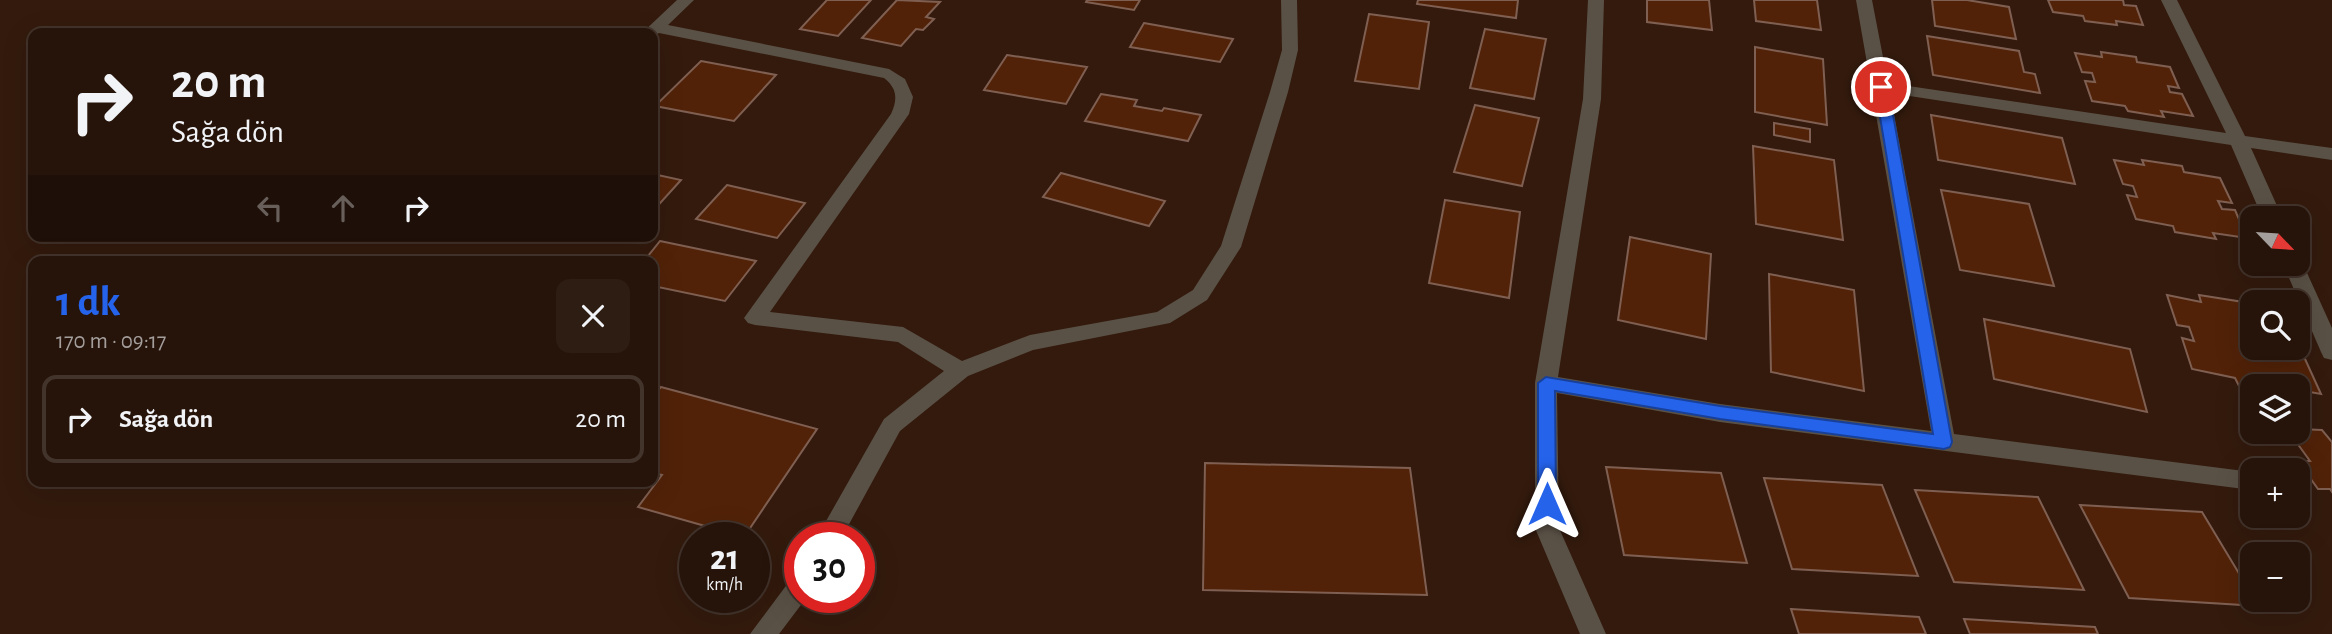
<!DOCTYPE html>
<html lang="tr">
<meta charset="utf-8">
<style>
body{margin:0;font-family:"Alegreya Sans",sans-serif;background:#2e1d13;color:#f1f3f6;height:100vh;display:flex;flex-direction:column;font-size:26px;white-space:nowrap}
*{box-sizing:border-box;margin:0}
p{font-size:23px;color:#a49e9c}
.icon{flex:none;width:38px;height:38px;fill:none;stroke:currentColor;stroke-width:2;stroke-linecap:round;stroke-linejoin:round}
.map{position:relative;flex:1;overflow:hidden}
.sheet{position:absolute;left:28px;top:256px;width:630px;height:231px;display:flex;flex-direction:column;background:#26140a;border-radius:14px;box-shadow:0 7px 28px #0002,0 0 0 2px #42332b}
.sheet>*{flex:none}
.hud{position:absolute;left:28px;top:28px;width:630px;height:214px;border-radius:14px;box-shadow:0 7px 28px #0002,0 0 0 2px #42332b;background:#26140a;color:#f1f3f6;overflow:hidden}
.needle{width:46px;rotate:115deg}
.tools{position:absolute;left:2240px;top:206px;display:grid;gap:14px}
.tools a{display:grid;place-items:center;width:70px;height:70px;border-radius:14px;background:#26140a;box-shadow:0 7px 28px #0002,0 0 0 2px #42332b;font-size:35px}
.speed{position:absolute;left:679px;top:522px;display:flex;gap:14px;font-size:35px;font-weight:700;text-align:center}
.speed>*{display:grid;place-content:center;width:91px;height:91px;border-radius:50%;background:#26140a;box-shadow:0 7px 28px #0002,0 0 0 2px #42332b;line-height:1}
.speed small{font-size:18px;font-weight:400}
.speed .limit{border:10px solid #d22;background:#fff;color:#111}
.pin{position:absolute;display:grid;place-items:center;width:60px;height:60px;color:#fff;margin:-30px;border:4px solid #fff;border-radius:50%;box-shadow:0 2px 7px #0007}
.me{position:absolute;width:77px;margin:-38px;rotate:0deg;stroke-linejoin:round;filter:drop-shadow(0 0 5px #0008)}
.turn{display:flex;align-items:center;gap:24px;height:147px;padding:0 28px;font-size:32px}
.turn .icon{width:91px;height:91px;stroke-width:2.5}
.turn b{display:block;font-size:49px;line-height:60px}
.lanes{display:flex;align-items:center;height:66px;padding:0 28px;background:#0003;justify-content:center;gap:35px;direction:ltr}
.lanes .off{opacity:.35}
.round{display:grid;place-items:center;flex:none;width:74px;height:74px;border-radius:14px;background:#2e1d13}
.summary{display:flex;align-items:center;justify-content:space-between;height:119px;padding:0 28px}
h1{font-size:42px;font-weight:600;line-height:52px;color:#2563eb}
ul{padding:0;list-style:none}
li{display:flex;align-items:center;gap:21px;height:88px;margin:0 14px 10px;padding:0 14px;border:4px solid #42332b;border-radius:14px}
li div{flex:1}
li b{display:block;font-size:26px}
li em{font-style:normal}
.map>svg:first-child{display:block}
</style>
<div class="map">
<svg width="2332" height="634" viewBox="0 0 2332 634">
<rect width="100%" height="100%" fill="#331a0d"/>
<g fill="#512208" stroke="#7f5f51" stroke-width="2">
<path d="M827,0h44l-33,36 -38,-7z"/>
<path d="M897,0l43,2 -14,15 8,2 -11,11 -7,-1 -15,17 -39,-8z"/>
<path d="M1087,0h53l-6,10 -48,-8z"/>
<path d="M1418,0h100l-2,18 -99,-14z"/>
<path d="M1647,0h62l3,30 -65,-8z"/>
<path d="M1754,0h63l4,30 -65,-9z"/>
<path d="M1932,0h35l42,7 7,32 -81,-13z"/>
<path d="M2048,0h75l1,5 12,1 7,19 -27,-4 1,4 -32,-4 -2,-5 -30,-4z"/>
<path d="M1369,14l60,8 -10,67 -64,-8z"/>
<path d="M1144,23l89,16 -13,23 -90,-15z"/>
<path d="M1485,29l61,10 -12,60 -64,-11z"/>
<path d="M1927,36l92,15 5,21 11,2 5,19 -107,-18z"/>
<path d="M1755,47l68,12 4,66 -72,-13z"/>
<path d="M2101,52l35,5 1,5 33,5 9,21 -11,-2 2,6 12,2 11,22 -32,-5 3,6 -36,-6 -3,-5 -33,-5 -7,-20 10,1 -3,-9 -10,-1 -7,-19 27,4z"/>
<path d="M1007,55l80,12 -21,37 -82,-14z"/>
<path d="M701,61l75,14 -42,46 -79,-15z"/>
<path d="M1101,94l36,6 -3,6 28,5 2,-3 37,7 -13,26 -103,-20z"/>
<path d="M1475,105l64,13 -17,68 -68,-14z"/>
<path d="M1931,115l131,23 13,46 -137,-24z"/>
<path d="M1774,123l36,6v13l-36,-7z"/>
<path d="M1753,146l81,14 9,80 -87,-16z"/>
<path d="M2114,160l30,5 -2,-5 40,6 2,6 36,6 12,25 -14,-2 4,8 13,1 12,28 -34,-5 3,6 -41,-7 -2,-6 -37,-7 -9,-24 10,2 -4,-11 -10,-2z"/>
<path d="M1061,173l104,28 -16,25 -106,-29z"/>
<path d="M653,174l28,6 -28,31z"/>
<path d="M727,185l78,18 -28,35 -81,-19z"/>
<path d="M1941,190l88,14 25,82 -94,-16z"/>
<path d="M1445,200l75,12 -11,86 -80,-15z"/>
<path d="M1630,237l81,17 -5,85 -88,-19z"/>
<path d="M660,241l96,20 -31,40 -72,-15v-25h-9z"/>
<path d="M1769,274l85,16 10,101 -93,-19z"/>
<path d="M2167,295l34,7 -2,-7 44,7 3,8 6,1v37h34l3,8 16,3 16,35 -23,-4v-3l-46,2 -13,-3 -4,-8 -43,-9 -10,-31 12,3 -5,-14 -12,-2z"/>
<path d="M1984,319l146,30 17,63 -153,-33z"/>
<path d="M661,387l156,42 -73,108 -106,-30 24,-32 -9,-2v-76z"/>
<path d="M2298,429l24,1 10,12v50l-2,-3h-12l-20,-28h12l-21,-29h9z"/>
<path d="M1205,463l205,5 17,127 -224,-5z"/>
<path d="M1606,467l115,6 26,90 -123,-8z"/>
<path d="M1764,478l118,7 36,91 -126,-7z"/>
<path d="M1915,490l123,7 46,93 -130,-8z"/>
<path d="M2080,505l122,7 50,83v5l7,6 -130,-8z"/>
<path d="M1791,609l128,8 7,17h-127z"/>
<path d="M1964,619l131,8 3,7h-128z"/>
</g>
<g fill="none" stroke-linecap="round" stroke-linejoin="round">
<g fill="#5a5146" fill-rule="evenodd">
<path d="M677,0h17l-26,25 221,44 16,10 8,18 -4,17 -139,198 133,15 59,34 68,-26 127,-23 36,-22 28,-44 49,-154 12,-42 -1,-50h16l1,50 -10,42 -47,155 -34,53 -37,23 -137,27 -65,26 -68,55 -58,106h-25l67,-118 60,-48 -46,-29 -143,-17 -7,-2 -4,-5 147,-204c7,-15 6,-26 -7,-36l-225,-45 -6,4v-4h-11z"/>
<path d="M1588,0h16l-3,99 -43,278 162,27 211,27 -75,-431h16l16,83 338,50 -65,-133h16l68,136 87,12v12l-81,-12 32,71h-20l-32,-74 -341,-52 64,341 290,37 8,2v14l-8,2 -524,-67 -163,-29 2,135 47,106h-26l-45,-106v-145l48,-284z"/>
<path d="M2298,259l5,5 29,64v32l-8,-2 -3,-6 -38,-88h15z"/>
<path d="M800,576v21h7l-28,37h-29l41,-55z"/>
</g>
</g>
<path fill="#2563eb" stroke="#184099" stroke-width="2" d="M1881,83l7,4 64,355 -2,5 -6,2 -224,-30 -165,-28 1,113 -3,5 -6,2 -7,-2 -2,-5v-121l8,-6 174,29 213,28 -58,-347z"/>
</svg>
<div class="tools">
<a><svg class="needle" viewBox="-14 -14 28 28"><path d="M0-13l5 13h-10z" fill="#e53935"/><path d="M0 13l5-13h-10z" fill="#a49e9c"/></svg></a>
<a><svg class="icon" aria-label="search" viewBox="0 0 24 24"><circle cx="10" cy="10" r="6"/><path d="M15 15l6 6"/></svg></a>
<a><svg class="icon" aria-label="layers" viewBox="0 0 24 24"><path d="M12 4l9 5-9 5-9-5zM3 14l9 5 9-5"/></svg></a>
<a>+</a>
<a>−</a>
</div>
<div class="speed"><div>21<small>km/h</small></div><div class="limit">30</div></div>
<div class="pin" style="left:1881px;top:87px;background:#d93025"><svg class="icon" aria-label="arrive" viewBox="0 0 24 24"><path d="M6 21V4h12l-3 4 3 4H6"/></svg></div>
<svg class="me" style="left:1547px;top:504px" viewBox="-20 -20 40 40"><path d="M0-17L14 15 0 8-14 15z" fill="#2563eb" stroke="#fff" stroke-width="4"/></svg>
<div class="hud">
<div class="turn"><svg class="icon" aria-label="right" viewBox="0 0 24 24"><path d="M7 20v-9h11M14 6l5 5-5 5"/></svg><div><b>20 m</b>Sağa dön</div></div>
<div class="lanes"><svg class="icon off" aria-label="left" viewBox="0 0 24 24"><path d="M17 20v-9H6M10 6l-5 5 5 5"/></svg><svg class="icon off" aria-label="ahead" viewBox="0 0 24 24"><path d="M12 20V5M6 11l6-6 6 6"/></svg><svg class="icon" aria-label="right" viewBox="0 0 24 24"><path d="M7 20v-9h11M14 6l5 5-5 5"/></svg></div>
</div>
<section class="sheet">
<div class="summary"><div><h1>1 dk</h1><p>170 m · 09:17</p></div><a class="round"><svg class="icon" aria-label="close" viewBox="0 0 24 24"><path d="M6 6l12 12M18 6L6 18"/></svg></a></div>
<ul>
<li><svg class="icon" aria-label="right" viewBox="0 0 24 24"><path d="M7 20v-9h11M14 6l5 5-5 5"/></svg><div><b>Sağa dön</b></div><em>20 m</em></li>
</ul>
</section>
</div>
